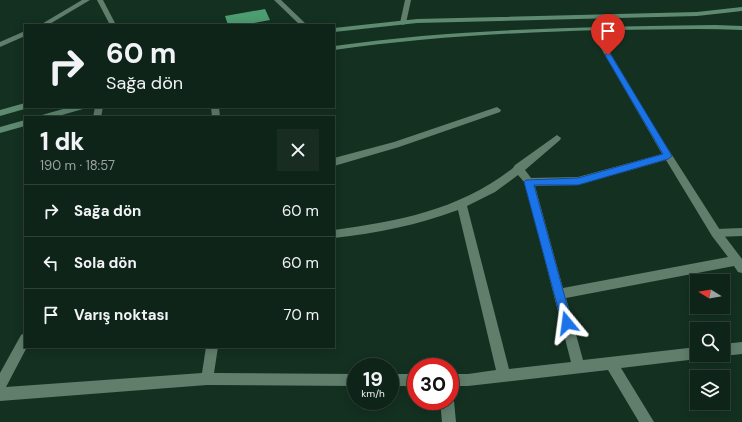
<!DOCTYPE html>
<html lang="tr">
<meta charset="utf-8">
<style>
body{margin:0;font-family:"DM Sans",sans-serif;background:#182c22;color:#f1f3f6;height:100vh;display:flex;flex-direction:column;font-size:15px;white-space:nowrap}
*{box-sizing:border-box;margin:0}
p{font-size:13px;color:#9ba4a2}
.icon{flex:none;width:22px;height:22px;fill:none;stroke:currentColor;stroke-width:2;stroke-linecap:round;stroke-linejoin:round}
.map{position:relative;flex:1;overflow:hidden}
.sheet{position:absolute;left:24px;top:116px;width:311px;height:232px;display:flex;flex-direction:column;background:#0f2419;border-radius:0px;box-shadow:0 2px 10px #0003,0 0 0 1px #2f4138}
.sheet>*{flex:none}
.banner{position:absolute;left:24px;top:24px;width:311px;height:84px;border-radius:0px;box-shadow:0 2px 10px #0003,0 0 0 1px #2f4138;background:#0f2419;color:#f1f3f6;overflow:hidden}
.needle{width:26px;rotate:281deg}
.tools{position:absolute;left:690px;top:274px;display:grid;gap:8px}
.tools a{display:grid;place-items:center;width:40px;height:40px;border-radius:0px;background:#0f2419;box-shadow:0 2px 10px #0003,0 0 0 1px #2f4138;font-size:20px}
.speed{position:absolute;left:347px;top:358px;display:flex;gap:8px;font-size:20px;font-weight:700;text-align:center}
.speed>*{display:grid;place-content:center;width:52px;height:52px;border-radius:50%;background:#0f2419;box-shadow:0 2px 10px #0003,0 0 0 1px #2f4138;line-height:1}
.speed small{font-size:10px;font-weight:400}
.speed .limit{border:6px solid #d22;background:#fff;color:#111}
.pin{position:absolute;display:grid;place-items:center;width:34px;height:34px;color:#fff;margin:-41px -17px;border-radius:50% 50% 50% 0;rotate:-45deg;box-shadow:0 0 4px #0007}
.pin .icon{rotate:45deg}
.me{position:absolute;width:44px;margin:-22px;rotate:344deg;stroke-linejoin:round;filter:drop-shadow(0 0 3px #0008)}
.turn{display:flex;align-items:center;gap:14px;height:84px;padding:0 16px;font-size:18px}
.turn .icon{width:52px;height:52px;stroke-width:2.5}
.turn b{display:block;font-size:28px;line-height:34px}
.round{display:grid;place-items:center;flex:none;width:42px;height:42px;border-radius:0px;background:#182c22}
.head{display:flex;align-items:center;justify-content:space-between;height:68px;padding:0 16px}
h1{font-size:24px;font-weight:800;line-height:30px}
ul{padding:0;list-style:none}
li{display:flex;align-items:center;gap:12px;height:52px;padding:0 16px;border-top:1px solid #2f4138}
li div{flex:1}
li b{display:block;font-size:15px}
li em{font-style:normal}
.map>svg:first-child{display:block}
</style>
<div class="map">
<svg width="742" height="422" viewBox="0 0 742 422">
<rect width="100%" height="100%" fill="#143021"/>
<path fill="#4c9d71" d="M265,9l5,11 -27,5h-15l-3,-9z"/>
<g fill="none" stroke-linecap="round" stroke-linejoin="round">
<path fill="#617e6c" fill-rule="evenodd" d="M742,228v8l-26,1 -3,-1 -1,-3 1,-3 3,-1z"/>
<g fill="#617e6c" fill-rule="evenodd">
<path d="M82,0h8l-42,25h-8z"/>
<path d="M97,0h6l13,25h-6z"/>
<path d="M274,0h7l26,25h-7z"/>
<path d="M405,0h6l-5,23 -3,2 -3,-2z"/>
<path d="M593,27l3,2 60,101 64,100 22,29v14l-4,-1 -4,-6 -168,32 17,62 114,-13v8h5l-1,2 -4,2 -76,9 33,54h-15l-31,-52 -140,16h-18v-12h18l28,-4 -38,-160c-40,15 -81,23 -124,28v-8c66,-9 125,-20 179,-62l2,-3 42,-30 4,3 -1,2 -35,30 6,8 47,-1 84,-23 -72,-125zM666,160l46,76 16,21 -165,31 -28,-102 43,-1zM518,175l7,8 46,179 -62,7 -42,-163 28,-14z"/>
<path d="M25,31v5l-25,11v-5z"/>
<path d="M95,107h8l-2,10h-8z"/>
<path d="M211,107h8l1,10h-8z"/>
<path d="M497,107l4,3 -1,2 -101,35 -65,19v-8l60,-16z"/>
<path d="M25,333v14h2l-21,40 196,-14 4,-26h12l-4,26 142,1v12l-149,-1 -207,16v-28l21,-38z"/>
<path d="M742,342v12l-19,2 -3,-1h3v-11z"/>
<rect x="390" y="374" width="26" height="12"/>
<path d="M450,396l4,5 2,21h-14l-2,-21h10z"/>
</g>
<g fill="#5d8a70" fill-rule="evenodd">
<path d="M742,7v4l-45,5 -280,7 -83,9v-4l83,-9 280,-7z"/>
<path d="M715,25l27,1v4c-44,-2 -89,0 -133,0 -93,2 -184,7 -275,20v-4c127,-18 253,-19 381,-21z"/>
<path d="M25,103v4l3,1 -28,8v-6z"/>
<path d="M70,107h14l-1,2 -28,8h-14l1,-2z"/>
<path d="M25,120v6l-25,7v-6z"/>
</g>
</g>
<path fill="#1a73e8" stroke="#114b97" d="M608,53l3,2 61,101 -4,3 -90,26h-44l38,138 -1,4 -4,2 -4,-2 -1,-4 -38,-141 2,-2 52,-2 85,-24 -58,-99z"/>
</svg>
<div class="tools">
<a><svg class="needle" viewBox="-14 -14 28 28"><path d="M0-13l5 13h-10z" fill="#e53935"/><path d="M0 13l5-13h-10z" fill="#9ba4a2"/></svg></a>
<a><svg class="icon" aria-label="search" viewBox="0 0 24 24"><circle cx="10" cy="10" r="6"/><path d="M15 15l6 6"/></svg></a>
<a><svg class="icon" aria-label="layers" viewBox="0 0 24 24"><path d="M12 4l9 5-9 5-9-5zM3 14l9 5 9-5"/></svg></a>
</div>
<div class="speed"><div>19<small>km/h</small></div><div class="limit">30</div></div>
<div class="pin" style="left:608px;top:55px;background:#d93025"><svg class="icon" aria-label="arrive" viewBox="0 0 24 24"><path d="M6 21V4h12l-3 4 3 4H6"/></svg></div>
<svg class="me" style="left:567px;top:323px" viewBox="-20 -20 40 40"><path d="M0-17L14 15 0 8-14 15z" fill="#1a73e8" stroke="#fff" stroke-width="4"/></svg>
<div class="banner">
<div class="turn"><svg class="icon" aria-label="right" viewBox="0 0 24 24"><path d="M7 20v-9h11M14 6l5 5-5 5"/></svg><div><b>60 m</b>Sağa dön</div></div>
</div>
<section class="sheet">
<div class="head"><div><h1>1 dk</h1><p>190 m · 18:57</p></div><a class="round"><svg class="icon" aria-label="close" viewBox="0 0 24 24"><path d="M6 6l12 12M18 6L6 18"/></svg></a></div>
<ul>
<li><svg class="icon" aria-label="right" viewBox="0 0 24 24"><path d="M7 20v-9h11M14 6l5 5-5 5"/></svg><div><b>Sağa dön</b></div><em>60 m</em></li>
<li><svg class="icon" aria-label="left" viewBox="0 0 24 24"><path d="M17 20v-9H6M10 6l-5 5 5 5"/></svg><div><b>Sola dön</b></div><em>60 m</em></li>
<li><svg class="icon" aria-label="arrive" viewBox="0 0 24 24"><path d="M6 21V4h12l-3 4 3 4H6"/></svg><div><b>Varış noktası</b></div><em>70 m</em></li>
</ul>
</section>
</div>
